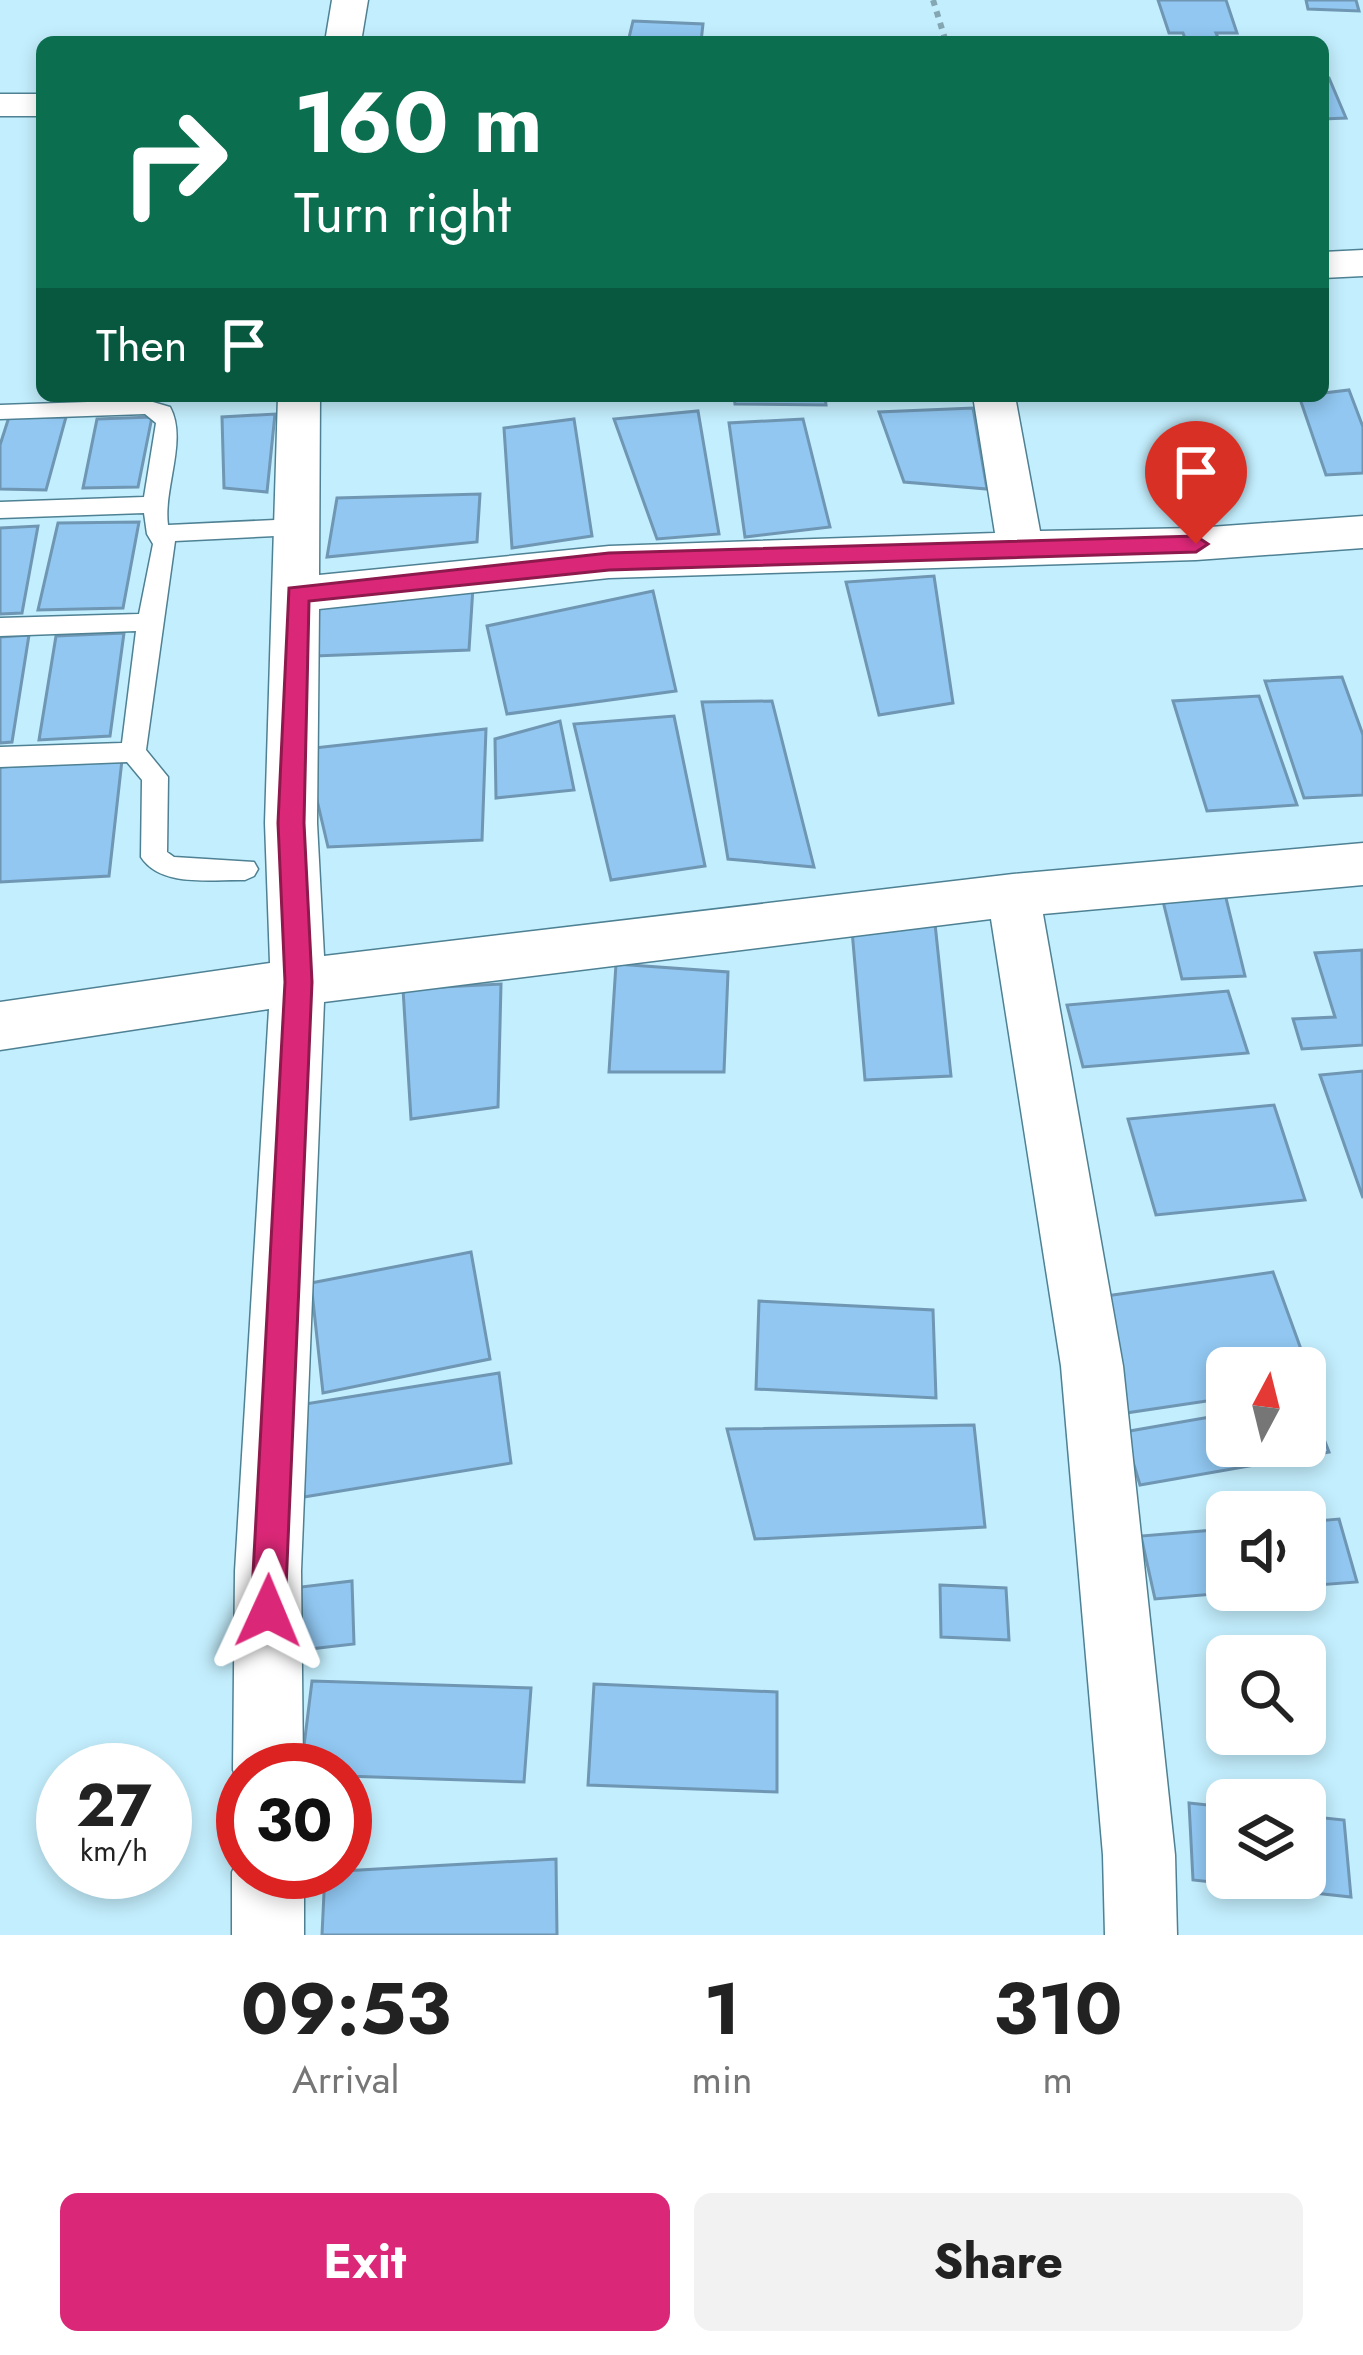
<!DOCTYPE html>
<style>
body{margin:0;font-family:Jost,sans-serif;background:#f2f2f2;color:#222;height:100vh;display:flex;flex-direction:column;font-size:45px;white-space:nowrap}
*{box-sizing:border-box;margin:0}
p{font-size:39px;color:#767676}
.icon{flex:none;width:66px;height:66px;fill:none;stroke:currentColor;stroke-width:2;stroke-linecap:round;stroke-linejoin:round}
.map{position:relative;height:1935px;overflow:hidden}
.drawer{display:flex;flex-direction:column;background:#fff;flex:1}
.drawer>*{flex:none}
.banner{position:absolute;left:36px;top:36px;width:1293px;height:366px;border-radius:18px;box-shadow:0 6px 18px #0003;background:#0b6e4f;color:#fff;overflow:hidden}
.needle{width:78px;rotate:7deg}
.fabs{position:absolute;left:1206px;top:1347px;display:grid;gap:24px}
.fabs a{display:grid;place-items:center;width:120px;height:120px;border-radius:18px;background:#fff;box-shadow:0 6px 18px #0003;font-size:60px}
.speed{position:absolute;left:36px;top:1743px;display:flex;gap:24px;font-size:60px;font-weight:700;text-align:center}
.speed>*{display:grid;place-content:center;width:156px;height:156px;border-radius:50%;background:#fff;box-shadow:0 6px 18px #0003;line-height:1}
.speed small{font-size:30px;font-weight:400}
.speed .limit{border:18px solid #d22;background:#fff;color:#111}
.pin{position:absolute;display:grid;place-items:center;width:102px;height:102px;color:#fff;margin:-123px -51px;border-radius:50% 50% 50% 0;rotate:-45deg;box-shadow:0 0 12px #0007}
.pin .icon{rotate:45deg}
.me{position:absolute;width:132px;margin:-66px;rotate:1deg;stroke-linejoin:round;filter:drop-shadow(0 0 9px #0008)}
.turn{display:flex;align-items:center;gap:42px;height:252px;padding:0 60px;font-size:54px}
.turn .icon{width:156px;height:156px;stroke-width:2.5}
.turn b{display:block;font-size:84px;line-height:102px}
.then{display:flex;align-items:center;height:114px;padding:0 60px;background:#0003;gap:24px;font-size:45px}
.eta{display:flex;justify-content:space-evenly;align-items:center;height:204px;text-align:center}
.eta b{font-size:72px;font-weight:700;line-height:84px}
.cta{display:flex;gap:24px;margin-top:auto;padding:24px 60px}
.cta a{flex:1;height:138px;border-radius:18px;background:#db2777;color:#fff;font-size:48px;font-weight:700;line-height:138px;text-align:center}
.cta a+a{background:#f2f2f2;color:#222}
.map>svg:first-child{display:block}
</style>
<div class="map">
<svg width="1363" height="1935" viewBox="0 0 1363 1935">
<rect width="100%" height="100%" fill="#c3eefd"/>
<g fill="#91c7f1" stroke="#6f96b3" stroke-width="3">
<path d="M1158,0h68l11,33h-21l3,7 -33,1 -3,-8h-14z"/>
<path d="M1306,0h50l3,11 -51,-2z"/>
<path d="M633,21l70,3 -2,18h-73z"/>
<path d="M1323,78h6l17,40 -23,1z"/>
<path d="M1349,390l14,37v46l-37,2 -27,-79z"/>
<path d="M734,396h91l1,9 -91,-1z"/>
<path d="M973,408l14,81 -83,-7 -25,-70z"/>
<path d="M698,411l21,123 -62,5 -43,-120z"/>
<path d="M275,414l-8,78 -43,-4 -2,-71z"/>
<path d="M9,417h57l-20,73 -46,-1v-44z"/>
<path d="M152,417l-14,70 -55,1 14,-69z"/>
<path d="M574,419l18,117 -80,12 -8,-120z"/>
<path d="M803,419l27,108 -85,10 -16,-114z"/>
<path d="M480,494l-3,48 -150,15 10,-59z"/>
<path d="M139,522l-16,86 -85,2 20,-87z"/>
<path d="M38,526l-16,87 -22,1v-86z"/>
<path d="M934,576l19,127 -74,12 -33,-133z"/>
<path d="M473,587l-4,63 -154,6 -7,-59z"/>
<path d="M653,591l23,100 -169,23 -20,-88z"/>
<path d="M124,633l-14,103 -71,4 17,-104z"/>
<path d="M29,635l-17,107 -12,1v-106z"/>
<path d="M1342,677l21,58v60l-59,3 -39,-117z"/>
<path d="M1259,696l38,109 -90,6 -34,-110z"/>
<path d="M772,701l42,166 -86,-8 -26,-157z"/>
<path d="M674,716l31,150 -94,14 -37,-156z"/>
<path d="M560,721l14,69 -78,8 -1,-59z"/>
<path d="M486,729l-4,111 -154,7 -23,-98z"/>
<path d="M122,760l-13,116 -109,6v-115z"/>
<path d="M1225,894l20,82 -63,3 -20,-82z"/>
<path d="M934,914l17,162 -86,4 -14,-161z"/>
<path d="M1362,950l1,95 -61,4 -9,-30 42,-2 -20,-64z"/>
<path d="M616,964l112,8 -4,100h-115z"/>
<path d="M501,984l-3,123 -87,12 -8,-130z"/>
<path d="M1228,991l20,62 -165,14 -16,-62z"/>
<path d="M1363,1071v127l-43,-123z"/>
<path d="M1274,1105l31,95 -149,15 -28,-96z"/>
<path d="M471,1252l19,107 -167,34 -12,-110z"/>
<path d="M1273,1272l41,113 -9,1v-18h-78v30l-101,15 -34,-115z"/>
<path d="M759,1301l174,9 3,88 -180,-9z"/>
<path d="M499,1373l12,90 -207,34 -5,-92z"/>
<path d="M1309,1400l20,52 -189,33 -16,-53 103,-18v32h78v-45z"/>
<path d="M974,1425l11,102 -230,12 -28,-110z"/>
<path d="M1339,1519l18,63 -52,4v-64z"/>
<path d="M1227,1529v61h35l-107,9 -14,-63z"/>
<path d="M352,1581l2,63 -53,6v-63z"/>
<path d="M940,1585l66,3 3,52 -68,-3z"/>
<path d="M312,1681l219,7 -7,94 -179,-6v-6h-44z"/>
<path d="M594,1684l183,8v100l-189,-7z"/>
<path d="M1189,1803l38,4v71h78v-62l39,4 7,77 -158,-17z"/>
<path d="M556,1859l1,76h-235l3,-63z"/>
</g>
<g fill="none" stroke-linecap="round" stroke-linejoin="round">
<defs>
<path id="lane" d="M146,400l24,7c18,33 -7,81 -2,118l128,-6 11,8 -11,8 -121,6 -29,209 22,27 -1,75 7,5 80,5 4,7 -4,7 -9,4c-33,-1 -84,8 -104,-23l1,-77 -15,-18 -127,5v-20l122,-4 14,-112 -136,5v-18l139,-4 14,-70 -6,-10 -3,-21 -144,5v-16l144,-5 12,-74 -11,-9 -145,5v-14z"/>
<g id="street">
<path d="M332,0h36l-7,42h-36z"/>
<rect x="0" y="94" width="42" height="22"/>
<path d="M1363,250v26l-40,2v-26z"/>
<path d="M278,396h42l-1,179 290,-29 386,-13 -22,-137h42l25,135 156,-3 167,-12v32l-167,12 -587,18 -290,31 -2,214 7,133 689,-82 350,-31v42l-320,29 80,452 52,489 2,80h-72l-2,-80 -42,-489 -70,-447 -667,83 -23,569 2,199h-60v24l-10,-24 2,-199 34,-562 -269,41v-48l270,-39 -5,-140z"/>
<path d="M243,1847v25h61v63h-72v-63z"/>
</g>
</defs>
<use href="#lane" stroke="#4e8193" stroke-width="3"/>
<use href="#street" stroke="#4e8193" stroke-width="3"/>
<path stroke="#84a7b3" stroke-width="6" stroke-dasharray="6 6" stroke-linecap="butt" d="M933,0l13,42"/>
<use href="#lane" fill="#fff" fill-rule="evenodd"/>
<use href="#street" fill="#fff" fill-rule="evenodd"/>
</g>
<path fill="#db2777" stroke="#8e194d" stroke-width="3" d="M1196,536l12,8 -12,8 -587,18 -300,31 -5,222 8,159 -27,629 -5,12 -12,5 -12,-5 -5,-12 34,-629 -7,-159 11,-235 320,-35z"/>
</svg>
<div class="fabs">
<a><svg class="needle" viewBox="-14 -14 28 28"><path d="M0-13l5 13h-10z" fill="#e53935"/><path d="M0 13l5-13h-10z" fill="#767676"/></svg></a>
<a><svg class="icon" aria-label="sound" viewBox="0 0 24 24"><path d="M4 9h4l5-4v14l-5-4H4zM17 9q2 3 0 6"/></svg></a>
<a><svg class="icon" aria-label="search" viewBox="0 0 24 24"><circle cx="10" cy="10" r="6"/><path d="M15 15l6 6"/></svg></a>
<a><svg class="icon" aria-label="layers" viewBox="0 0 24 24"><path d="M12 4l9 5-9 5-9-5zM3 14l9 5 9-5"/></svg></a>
</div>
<div class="speed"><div>27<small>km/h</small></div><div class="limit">30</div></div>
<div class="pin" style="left:1196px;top:544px;background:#d93025"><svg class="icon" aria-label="arrive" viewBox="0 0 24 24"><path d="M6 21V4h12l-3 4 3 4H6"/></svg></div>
<svg class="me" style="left:268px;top:1611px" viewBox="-20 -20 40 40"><path d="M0-17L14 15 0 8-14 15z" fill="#db2777" stroke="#fff" stroke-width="4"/></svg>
<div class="banner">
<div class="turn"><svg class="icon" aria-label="right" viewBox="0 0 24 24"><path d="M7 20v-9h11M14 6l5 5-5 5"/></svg><div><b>160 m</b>Turn right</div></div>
<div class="then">Then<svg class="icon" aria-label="arrive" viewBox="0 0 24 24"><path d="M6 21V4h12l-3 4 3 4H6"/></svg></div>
</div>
</div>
<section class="drawer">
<div class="eta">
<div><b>09:53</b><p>Arrival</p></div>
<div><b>1</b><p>min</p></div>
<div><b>310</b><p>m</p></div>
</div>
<div class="cta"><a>Exit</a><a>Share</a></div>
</section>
